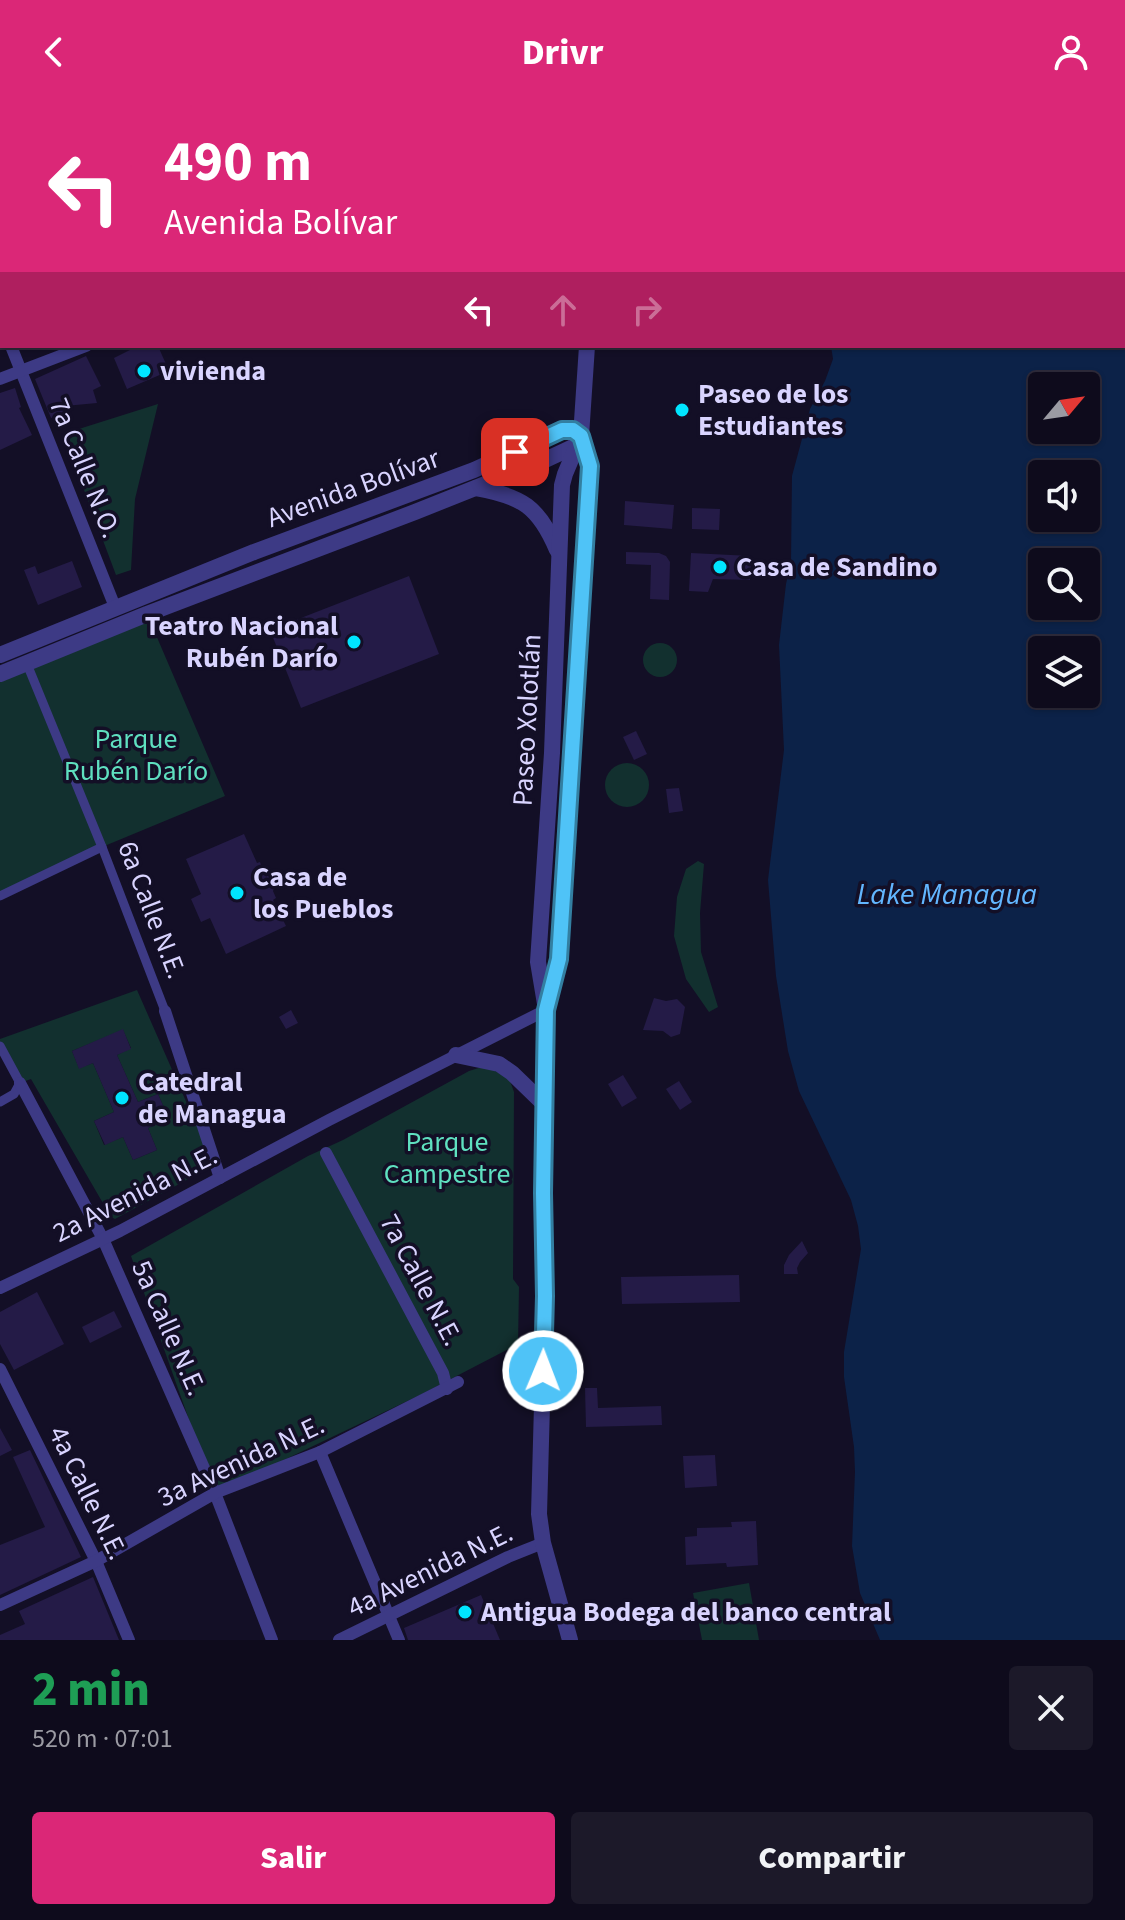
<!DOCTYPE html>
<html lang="es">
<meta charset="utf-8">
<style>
body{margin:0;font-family:"Source Sans 3",sans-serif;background:#1c1929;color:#f1f3f6;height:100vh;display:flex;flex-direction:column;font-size:30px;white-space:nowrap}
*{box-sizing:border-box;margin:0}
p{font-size:26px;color:#9b9ba3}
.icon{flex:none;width:44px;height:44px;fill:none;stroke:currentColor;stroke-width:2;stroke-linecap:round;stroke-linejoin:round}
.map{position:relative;height:1536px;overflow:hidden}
.panel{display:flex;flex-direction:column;background:#0e0b1c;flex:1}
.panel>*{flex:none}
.banner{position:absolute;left:0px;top:0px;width:1126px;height:244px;box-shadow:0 2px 6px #0004,0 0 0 2px #2e2b3b;background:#db2777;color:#fff;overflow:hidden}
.needle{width:52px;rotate:61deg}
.tools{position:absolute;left:1028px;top:268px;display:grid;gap:16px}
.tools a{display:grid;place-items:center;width:72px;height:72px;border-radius:8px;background:#0e0b1c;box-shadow:0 2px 6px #0004,0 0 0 2px #2e2b3b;font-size:40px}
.pin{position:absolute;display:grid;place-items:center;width:68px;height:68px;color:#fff;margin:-34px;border-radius:16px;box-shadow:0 4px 12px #0006}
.me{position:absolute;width:88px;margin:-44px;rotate:1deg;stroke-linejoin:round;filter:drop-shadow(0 0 6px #0008)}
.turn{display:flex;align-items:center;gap:28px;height:168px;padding:0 32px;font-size:36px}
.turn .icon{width:104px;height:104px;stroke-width:2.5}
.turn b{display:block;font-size:56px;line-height:68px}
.lanes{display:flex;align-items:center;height:76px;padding:0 32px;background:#0003;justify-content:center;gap:40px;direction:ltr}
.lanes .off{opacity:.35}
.round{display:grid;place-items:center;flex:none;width:84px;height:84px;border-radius:8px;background:#1c1929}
.summary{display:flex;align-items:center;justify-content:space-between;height:136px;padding:0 32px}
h1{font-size:48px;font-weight:800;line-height:60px;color:#1e9e55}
.button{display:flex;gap:16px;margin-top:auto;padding:16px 32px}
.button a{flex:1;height:92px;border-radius:8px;background:#db2777;color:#fff;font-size:32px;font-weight:800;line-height:92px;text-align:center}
.button a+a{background:#1c1929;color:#f1f3f6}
header{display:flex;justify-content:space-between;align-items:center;height:104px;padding:0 32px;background:#db2777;color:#fff;font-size:36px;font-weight:800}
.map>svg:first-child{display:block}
</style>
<header><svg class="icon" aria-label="back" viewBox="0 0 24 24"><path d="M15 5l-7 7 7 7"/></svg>Drivr<svg class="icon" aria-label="person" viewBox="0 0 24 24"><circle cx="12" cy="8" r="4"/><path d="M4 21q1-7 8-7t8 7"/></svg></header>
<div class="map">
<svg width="1125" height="1536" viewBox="0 0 1125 1536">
<rect width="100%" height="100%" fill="#130f26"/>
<g fill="#12302f" fill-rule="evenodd">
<path d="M158,300l-23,95 -4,71 -15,5 -53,-141z"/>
<path d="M147,510l78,182 -123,51 -102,49v-222z"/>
<circle cx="660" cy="556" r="17"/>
<circle cx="627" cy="681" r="22"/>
<path d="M698,757l6,3 -4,49 1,39 17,55 -9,5 -23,-33 -12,-43 3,-39 9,-28z"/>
<path d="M137,886l77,175 -99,54 -4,-2 -80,-138 -11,4 -20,-37v-7zM123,926l8,18 -14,7 21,47 20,-8 11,25 -21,9 9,22 -24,10 -10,-23 -19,8 -10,-24 20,-9 -21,-49 -14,5 -7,-17z"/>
<path d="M485,962l24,12 5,14 -1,187 6,8 -1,57 -98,51 -205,98 -84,-237 177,-100 35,-16 126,-69z"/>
<path d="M749,1479l10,57h-57l-9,-47z"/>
</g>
<path fill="#0c2248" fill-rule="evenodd" d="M841,0h284v1536h-245l-20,-47 -8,-47 3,-74 -1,-25 -10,-70v-25l17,-103 -3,-23 -7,-26 -52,-109 -11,-40 -12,-75 -8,-96 16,-130 -5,-105 7,-61 5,-22 1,-86 18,-67 15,-28 8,-22 -2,-13h293v-240h-284zM1042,282h44v44h-44zM1042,370h44v44h-44zM1042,458h44v44h-44zM1042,546h44v44h-44z"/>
<g fill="#241b47">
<path d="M138,242h20l11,25 -42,18 -13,-31z"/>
<path d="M86,252l15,30 -8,4 4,13 -32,3 2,6 -16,6 -16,-39z"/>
<path d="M15,284l6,19 -2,1 13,27 -32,15v-57z"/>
<path d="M625,397l49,4 -2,24 -48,-4z"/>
<path d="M692,404l28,1 -1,21 -27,-1z"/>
<path d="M626,448l33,1 7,3 4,6 -1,38 -19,-1 1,-34 -25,-1z"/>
<path d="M691,449l60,3 -1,24 -37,-1 -5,13 -19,-1z"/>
<path d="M72,457l10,26 -44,18 -14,-35 11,-4 3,8z"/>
<path d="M409,472l30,78 -138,54 -31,-78z"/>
<path d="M636,627l11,23 -13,6 -11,-23z"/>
<path d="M679,684l4,23 -14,2 -3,-24z"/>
<path d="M244,730l13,29 3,-1 2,6 7,2 5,5 2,8 -3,8 3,7 -3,2 13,26 -60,28 -16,-36 -9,4 -10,-23 10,-5 -15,-35z"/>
<path d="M654,894l12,3 11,-2 8,8 -5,27 -9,3 -8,-6 -20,-1z"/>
<path d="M291,906l7,13 -12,6 -7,-12z"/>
<path d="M123,925l8,20 -14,6 21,47 20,-8 11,25 -21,9 9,22 -24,10 -10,-23 -18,8 -11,-24 20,-9 -21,-49 -14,6 -7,-18z"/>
<path d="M623,971l14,23 -15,9 -14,-23z"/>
<path d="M679,977l13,21 -12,8 -14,-21z"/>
<path d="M802,1137l6,12 -8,9 -3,6 1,6h-14v-9l5,-10z"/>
<path d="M739,1171l1,27 -118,2 -1,-27z"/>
<path d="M37,1188l27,52 -50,26 -14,-26v-32z"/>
<path d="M114,1207l8,16 -32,16 -8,-16z"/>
<path d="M585,1284h12l1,20 63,-2 1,19 -76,2z"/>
<path d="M0,1324l12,22 -12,6z"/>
<path d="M30,1346l51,107 -81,38v-50l45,-18 -32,-70z"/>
<path d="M715,1351l2,31 -32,2 -2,-32z"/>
<path d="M756,1417l2,44 -31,2 -1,-4 -40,2 -1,-28 12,-1v-8l35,-1 -1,-5z"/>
<path d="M93,1473l26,63h-119v-5l25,-11 -6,-13z"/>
<path d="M481,1491l19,45h-92l-4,-12z"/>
</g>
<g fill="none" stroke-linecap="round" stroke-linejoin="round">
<g stroke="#3d3a85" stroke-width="9">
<path d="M27,560l75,183 63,164"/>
<path d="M0,792l102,-49"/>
<path d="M0,942l20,37 -6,11 -14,8"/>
</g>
<g stroke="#3d3a85" stroke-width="12">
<path d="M136,0l1,2"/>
<path d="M0,138l2,-1"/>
<path d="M0,214l2,5"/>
<path d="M11,242l104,261"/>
<path d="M0,275l86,-33"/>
<path d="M165,907l55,167"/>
<path d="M20,979l83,156 112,254 57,147"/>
<path d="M326,1049l117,220 4,16"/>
<path d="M0,1184l120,-57 209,-111 217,-110"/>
<path d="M0,1265l96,192 33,79"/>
<path d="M320,1348l79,188"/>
<path d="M0,1501l96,-44 119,-68 105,-41 138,-70"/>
<path d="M339,1536l169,-83 35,-14"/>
</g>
<g stroke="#3d3a85" stroke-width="16">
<path d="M600,2v-2"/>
<path d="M476,384c46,8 63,19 81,62"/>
<path d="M0,551l254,-103 220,-82 88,-40 8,-1 11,7"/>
<path d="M0,570l147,-60 268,-102 128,-51 30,-14 6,-6"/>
<path d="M547,900l12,-45 31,-493 -9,-30"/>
<path d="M456,951l43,9 13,9 32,31"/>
<path d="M570,1536l-27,-97 -4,-29 6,-218 -2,-73 3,-213 -8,-48 14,-209 10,-268 3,-11 16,-38 6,-90"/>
</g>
</g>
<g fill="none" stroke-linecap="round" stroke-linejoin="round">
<defs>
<path id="route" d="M515,348l47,-22h11l8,6 9,30 -31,493 -13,51 -3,183 2,103 -2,75"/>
</defs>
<use href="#route" stroke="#337fa1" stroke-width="20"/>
<use href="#route" stroke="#4fc3f7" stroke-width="14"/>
</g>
<g fill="#00e5ff" stroke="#130f26" stroke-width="3">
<circle cx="144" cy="267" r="8"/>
<circle cx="682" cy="306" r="8"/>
<circle cx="720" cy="463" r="8"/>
<circle cx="354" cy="538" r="8"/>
<circle cx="237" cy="789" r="8"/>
<circle cx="122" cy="994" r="8"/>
<circle cx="465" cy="1508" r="8"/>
</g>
<g text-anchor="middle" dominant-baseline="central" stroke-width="7" stroke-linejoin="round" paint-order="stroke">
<g font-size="28" font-weight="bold" fill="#d9d4ff" stroke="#130f26" text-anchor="start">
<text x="160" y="267">vivienda</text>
<text x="698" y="290">Paseo de los<tspan x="698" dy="32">Estudiantes</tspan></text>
<text x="736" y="463">Casa de Sandino</text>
<text x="338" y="522" text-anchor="end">Teatro Nacional<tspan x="338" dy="32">Rubén Darío</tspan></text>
<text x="253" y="773">Casa de<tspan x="253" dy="32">los Pueblos</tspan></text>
<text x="138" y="978">Catedral<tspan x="138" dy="32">de Managua</tspan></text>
<text x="481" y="1508">Antigua Bodega del banco central</text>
</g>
<g font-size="28" fill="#d9d4ff" stroke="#130f26">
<text transform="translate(85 364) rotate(68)">7a Calle N.O.</text>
<text transform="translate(353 384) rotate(-20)">Avenida Bolívar</text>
<text transform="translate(527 616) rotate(-87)">Paseo Xolotlán</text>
<text transform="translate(152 806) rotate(69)">6a Calle N.E.</text>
<text transform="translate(135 1090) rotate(-27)">2a Avenida N.E.</text>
<text transform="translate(421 1176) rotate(62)">7a Calle N.E.</text>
<text transform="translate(169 1224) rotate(66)">5a Calle N.E.</text>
<text transform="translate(241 1357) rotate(-25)">3a Avenida N.E.</text>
<text transform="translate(88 1389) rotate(64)">4a Calle N.E.</text>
<text transform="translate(430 1466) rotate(-26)">4a Avenida N.E.</text>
</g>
<g font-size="28" fill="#5fe0c0" stroke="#130f26">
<text x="136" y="635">Parque<tspan x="136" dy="32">Rubén Darío</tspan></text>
<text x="447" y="1038">Parque<tspan x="447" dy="32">Campestre</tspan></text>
</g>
<g font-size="30" font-style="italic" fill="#62b6ff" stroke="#130f26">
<text x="947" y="790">Lake Managua</text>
</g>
</g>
</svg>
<div class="tools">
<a><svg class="needle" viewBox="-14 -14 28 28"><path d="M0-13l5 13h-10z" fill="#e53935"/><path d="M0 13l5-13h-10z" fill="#9b9ba3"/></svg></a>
<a><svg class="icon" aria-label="sound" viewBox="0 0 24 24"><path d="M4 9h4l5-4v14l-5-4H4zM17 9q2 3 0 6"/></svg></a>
<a><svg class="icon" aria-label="search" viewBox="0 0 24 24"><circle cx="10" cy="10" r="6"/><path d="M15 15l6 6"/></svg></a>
<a><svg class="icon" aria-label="layers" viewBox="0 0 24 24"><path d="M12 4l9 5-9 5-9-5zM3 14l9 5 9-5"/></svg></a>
</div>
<div class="pin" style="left:515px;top:348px;background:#d93025"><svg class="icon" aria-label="arrive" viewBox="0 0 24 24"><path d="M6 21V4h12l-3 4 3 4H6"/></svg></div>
<svg class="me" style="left:543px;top:1267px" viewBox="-20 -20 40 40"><circle r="17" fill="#4fc3f7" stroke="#fff" stroke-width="3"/><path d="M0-11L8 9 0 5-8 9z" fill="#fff"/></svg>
<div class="banner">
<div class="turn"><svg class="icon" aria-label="left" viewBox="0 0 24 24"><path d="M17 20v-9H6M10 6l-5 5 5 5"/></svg><div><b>490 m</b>Avenida Bolívar</div></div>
<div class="lanes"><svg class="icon" aria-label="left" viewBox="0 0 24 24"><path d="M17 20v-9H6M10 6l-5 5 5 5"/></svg><svg class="icon off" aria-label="ahead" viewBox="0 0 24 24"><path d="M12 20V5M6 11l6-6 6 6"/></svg><svg class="icon off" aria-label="right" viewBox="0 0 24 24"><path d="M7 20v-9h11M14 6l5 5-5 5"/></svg></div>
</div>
</div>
<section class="panel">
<div class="summary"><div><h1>2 min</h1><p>520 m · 07:01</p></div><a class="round"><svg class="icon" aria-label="close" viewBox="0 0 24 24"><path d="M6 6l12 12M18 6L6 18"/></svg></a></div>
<div class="button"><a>Salir</a><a>Compartir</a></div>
</section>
